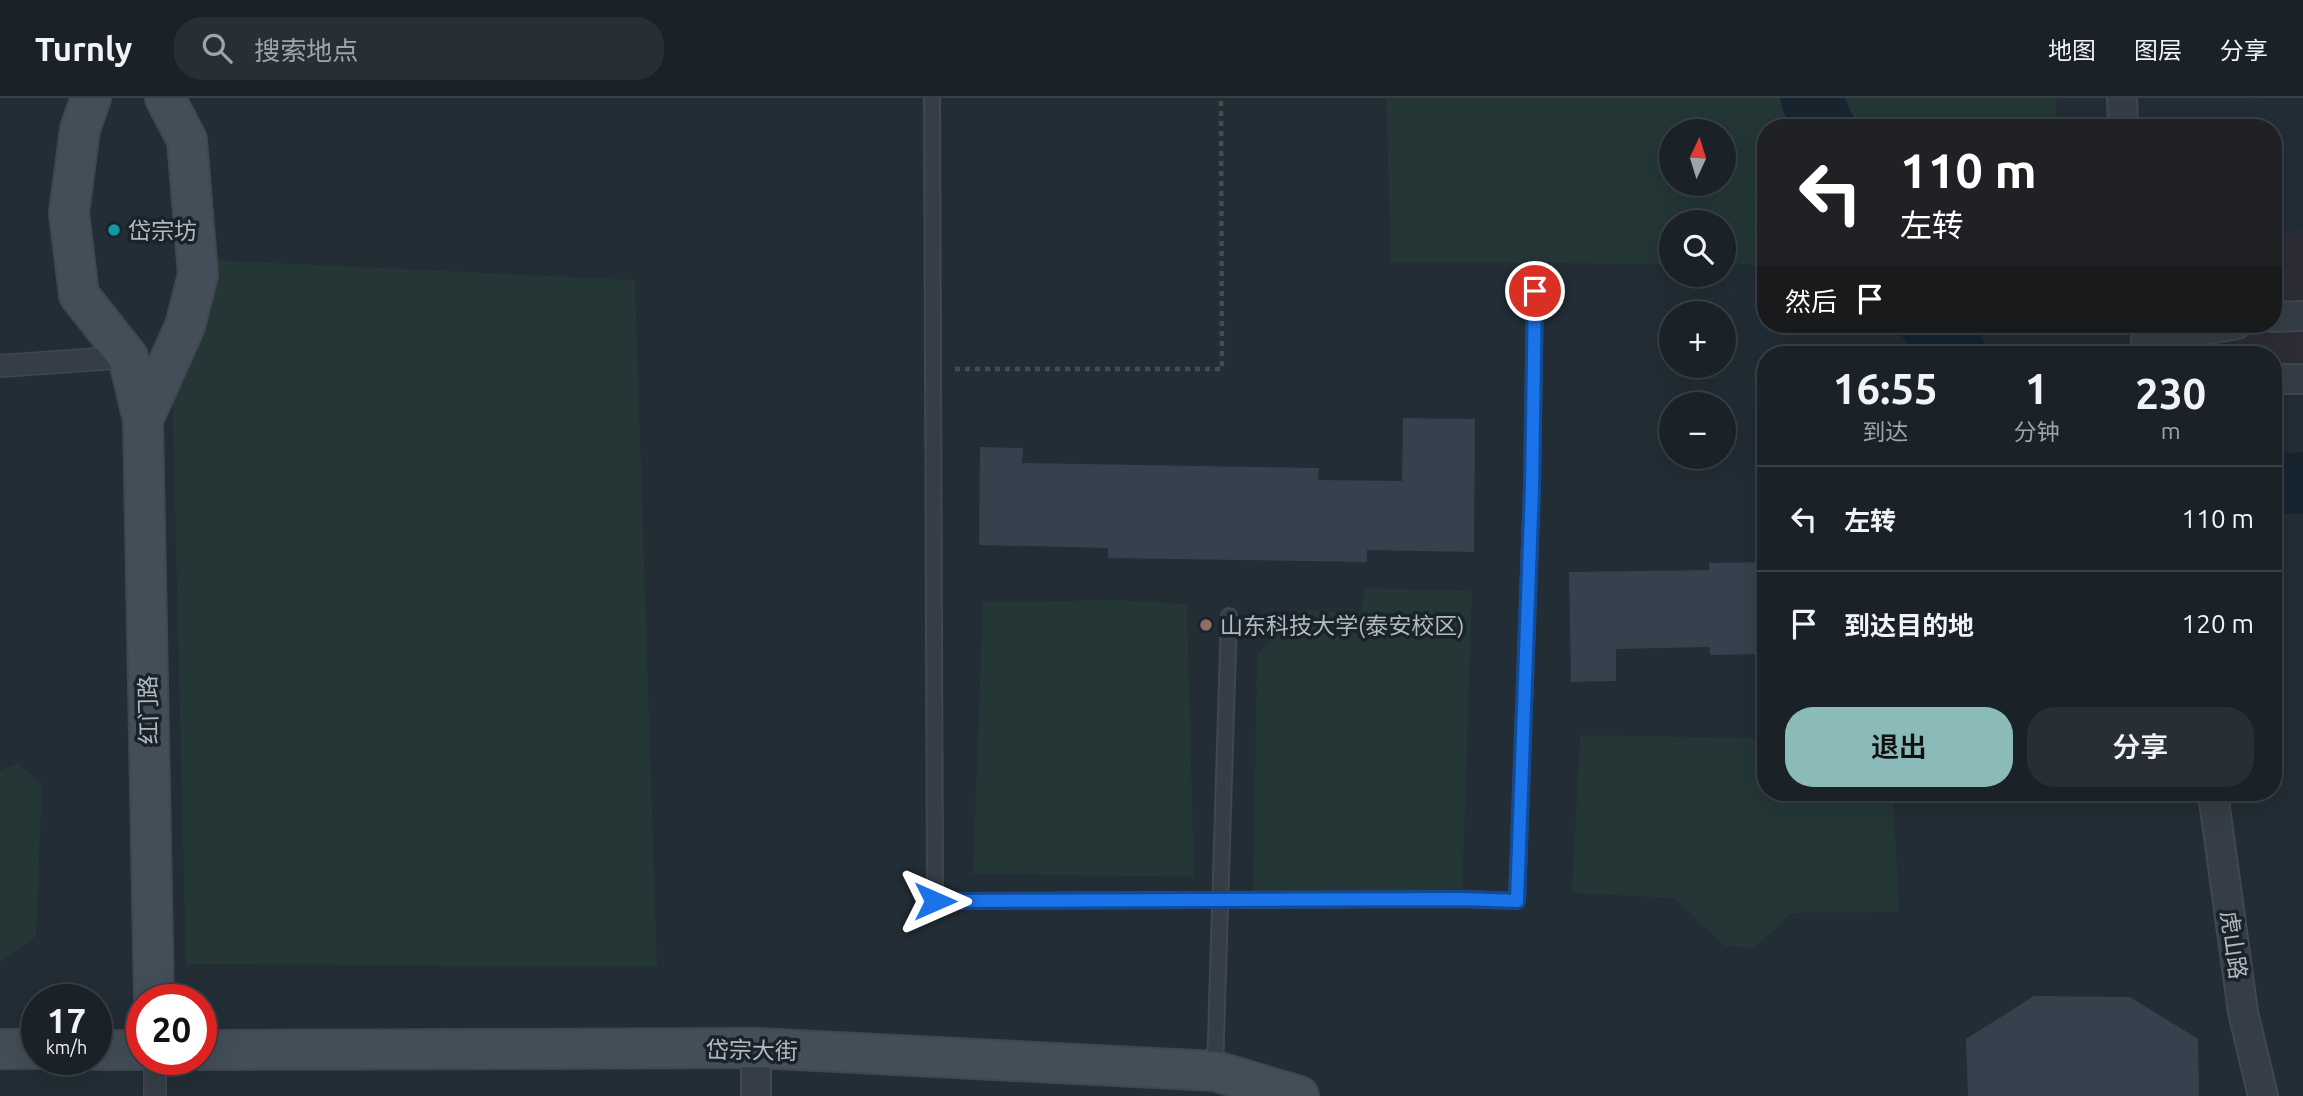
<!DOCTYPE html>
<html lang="zh">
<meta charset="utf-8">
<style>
body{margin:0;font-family:Ubuntu,"Noto Sans SC",sans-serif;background:#272f34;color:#f1f3f6;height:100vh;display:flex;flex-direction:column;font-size:26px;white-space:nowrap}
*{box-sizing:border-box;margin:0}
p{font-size:23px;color:#9fa4a8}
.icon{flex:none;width:38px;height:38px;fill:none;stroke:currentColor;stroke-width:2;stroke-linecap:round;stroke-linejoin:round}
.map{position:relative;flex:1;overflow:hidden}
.details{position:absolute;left:1757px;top:248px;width:525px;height:455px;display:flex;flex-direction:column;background:#1a2228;border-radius:28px;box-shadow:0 7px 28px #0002,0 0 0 2px #383f45}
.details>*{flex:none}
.guide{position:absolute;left:1757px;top:21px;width:525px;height:214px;border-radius:28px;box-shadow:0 7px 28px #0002,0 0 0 2px #383f45;background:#202124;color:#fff;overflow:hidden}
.needle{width:46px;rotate:4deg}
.tools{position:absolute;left:1659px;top:21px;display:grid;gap:14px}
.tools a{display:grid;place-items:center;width:77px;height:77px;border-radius:50%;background:#1a2228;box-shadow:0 7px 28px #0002,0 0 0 2px #383f45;font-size:35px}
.speed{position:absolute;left:21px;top:886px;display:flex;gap:14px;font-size:35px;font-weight:700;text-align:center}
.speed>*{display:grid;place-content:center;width:91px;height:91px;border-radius:50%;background:#1a2228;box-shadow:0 7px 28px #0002,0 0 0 2px #383f45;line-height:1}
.speed small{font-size:18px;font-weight:400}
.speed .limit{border:10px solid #d22;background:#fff;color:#111}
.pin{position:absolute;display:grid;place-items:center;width:60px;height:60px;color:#fff;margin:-30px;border:4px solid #fff;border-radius:50%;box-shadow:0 2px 7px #0007}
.me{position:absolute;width:77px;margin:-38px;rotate:90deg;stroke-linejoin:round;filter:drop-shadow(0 0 5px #0008)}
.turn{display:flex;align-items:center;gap:24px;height:147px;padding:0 28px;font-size:32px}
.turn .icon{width:91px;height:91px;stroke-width:2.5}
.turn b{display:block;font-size:49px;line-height:60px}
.then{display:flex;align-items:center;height:66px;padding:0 28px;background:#0003;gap:14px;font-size:26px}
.eta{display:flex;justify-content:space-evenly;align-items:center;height:119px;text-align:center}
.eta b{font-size:42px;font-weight:600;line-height:49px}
.cta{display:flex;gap:14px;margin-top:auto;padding:14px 28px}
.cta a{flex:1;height:80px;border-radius:28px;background:#8bbbb9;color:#111;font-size:28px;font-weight:600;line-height:80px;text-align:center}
.cta a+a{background:#272f34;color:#f1f3f6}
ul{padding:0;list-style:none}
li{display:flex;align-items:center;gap:21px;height:105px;padding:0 28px;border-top:2px solid #383f45}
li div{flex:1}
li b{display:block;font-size:26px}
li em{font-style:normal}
header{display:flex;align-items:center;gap:42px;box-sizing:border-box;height:98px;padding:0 35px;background:#1a2228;border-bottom:2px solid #383f45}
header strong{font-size:33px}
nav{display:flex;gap:38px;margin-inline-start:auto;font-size:24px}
.search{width:490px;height:63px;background:#272f34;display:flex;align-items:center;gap:18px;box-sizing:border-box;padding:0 24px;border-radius:28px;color:#9fa4a8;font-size:26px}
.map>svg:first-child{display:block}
</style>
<header>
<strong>Turnly</strong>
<div class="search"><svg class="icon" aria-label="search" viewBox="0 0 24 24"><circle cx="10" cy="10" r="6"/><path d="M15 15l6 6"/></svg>搜索地点</div>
<nav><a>地图</a><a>图层</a><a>分享</a></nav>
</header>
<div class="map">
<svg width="2303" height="998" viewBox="0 0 2303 998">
<rect width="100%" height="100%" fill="#222d35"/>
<path fill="#2d2d38" d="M2303,132v137l-30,-1v-11h-56l1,-31h55v-91z"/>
<g fill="#243636" fill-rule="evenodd">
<path d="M1386,0h670l1,30h-291v137l-42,-1v-42h-53v42l-280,-2zM1671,33h53v53h-53z"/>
<path d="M211,162l424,20 22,687 -471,-3 -14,-578z"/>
<path d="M1365,490l107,3 -10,308 -209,1 4,-245 40,-45 64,3z"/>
<path d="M1120,502l67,4 7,273 -221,-3 10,-272z"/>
<path d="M1580,637l186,3v55h127l6,119 -108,1 -36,35 -31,-2 -50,-48 -102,-5z"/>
<path d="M18,665l24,21 -6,152 -36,26v-192z"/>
</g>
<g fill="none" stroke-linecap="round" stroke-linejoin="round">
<g stroke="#172531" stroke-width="61">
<path d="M1811,0l14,30"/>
<path d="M1930,226l27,31"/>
<path d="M2273,386l30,-1"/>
</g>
</g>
<g fill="#35414c">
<path d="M1403,320l72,1 -1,133 -107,-2v12l-259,-4v-10l-129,-3 1,-98 43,1 -1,15 297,5 -1,12 84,1z"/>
<path d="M1766,464v92l-56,1v-8l-94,2v32l-45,1 -2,-110 140,-2v-7z"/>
<path d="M2034,898l96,1 68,42 1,57h-231l-2,-57z"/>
</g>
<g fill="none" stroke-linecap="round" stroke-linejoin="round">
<defs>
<g id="service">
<path d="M932,0l3,803 527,-2 55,2 15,-414 3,-196"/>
<path d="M1215,972l14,-454"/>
</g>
<g id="pedestrian">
<path d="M0,268l128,-9"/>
<path d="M155,961v37"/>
</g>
<g id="minor">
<path d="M2122,0l1,30"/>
<path d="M2273,219l30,-1"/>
<path d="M2146,242l91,-16"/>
<path d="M2273,281h30"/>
<path d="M2213,695l30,219 20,84"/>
<path d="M756,950v48"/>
</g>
<g id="secondary">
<path d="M91,0l-11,31 -11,84 10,82 49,62 15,63 11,579"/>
<path d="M143,322l42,-94 13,-51 -11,-135 -22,-42"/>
<path d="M0,951h37"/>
<path d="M96,952h46"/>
<path d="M201,952l555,-2 459,23 84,25"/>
</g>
</defs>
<use href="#service" stroke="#3f474f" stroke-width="18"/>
<use href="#pedestrian" stroke="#3f474f" stroke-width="24"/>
<use href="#minor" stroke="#3f474f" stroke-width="32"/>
<use href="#secondary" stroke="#3f474f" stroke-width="42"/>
<path stroke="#3d4f4e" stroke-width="4.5" stroke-dasharray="5 5" stroke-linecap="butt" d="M955,271h267l-1,-271"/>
<use href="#service" stroke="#353e46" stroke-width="14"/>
<use href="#pedestrian" stroke="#353e46" stroke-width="21"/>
<use href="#minor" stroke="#353e46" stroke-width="28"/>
<use href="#secondary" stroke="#444e58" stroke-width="38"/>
</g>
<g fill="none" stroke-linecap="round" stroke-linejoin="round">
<defs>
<path id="route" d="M935,803l527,-2 55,2 15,-414 3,-196"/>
</defs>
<use href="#route" stroke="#114b97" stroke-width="18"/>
<use href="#route" stroke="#1a73e8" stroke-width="12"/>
</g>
<circle fill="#0f9aa8" stroke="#1b232a" stroke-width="2.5" cx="114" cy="132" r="7"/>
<circle fill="#8d6e63" stroke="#1b232a" stroke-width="2.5" cx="1206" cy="527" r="7"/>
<g text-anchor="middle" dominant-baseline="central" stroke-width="7" stroke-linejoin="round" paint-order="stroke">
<g font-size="23" fill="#b0bac2" stroke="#1b232a" text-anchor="start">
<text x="128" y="132">岱宗坊</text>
<text x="1220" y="527">山东科技大学(泰安校区)</text>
</g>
<g font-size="23" fill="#b0bac2" stroke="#1b232a">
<text transform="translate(148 612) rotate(-91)">红门路</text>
<text transform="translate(2234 847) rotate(82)">虎山路</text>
<text transform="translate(752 952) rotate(1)">岱宗大街</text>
</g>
</g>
</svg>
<div class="tools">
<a><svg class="needle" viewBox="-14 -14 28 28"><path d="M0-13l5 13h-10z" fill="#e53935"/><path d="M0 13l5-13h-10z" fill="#9fa4a8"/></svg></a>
<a><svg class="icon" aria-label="search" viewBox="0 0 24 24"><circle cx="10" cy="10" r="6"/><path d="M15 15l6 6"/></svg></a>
<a>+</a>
<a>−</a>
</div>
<div class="speed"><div>17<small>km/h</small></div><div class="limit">20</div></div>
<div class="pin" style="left:1535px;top:193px;background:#d93025"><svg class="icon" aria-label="arrive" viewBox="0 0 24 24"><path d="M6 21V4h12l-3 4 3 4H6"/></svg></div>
<svg class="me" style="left:935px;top:803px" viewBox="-20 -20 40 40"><path d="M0-17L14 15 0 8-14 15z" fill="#1a73e8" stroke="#fff" stroke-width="4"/></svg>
<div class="guide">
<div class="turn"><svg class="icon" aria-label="left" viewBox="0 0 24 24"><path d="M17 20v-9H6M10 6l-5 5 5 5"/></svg><div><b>110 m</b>左转</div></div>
<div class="then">然后<svg class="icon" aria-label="arrive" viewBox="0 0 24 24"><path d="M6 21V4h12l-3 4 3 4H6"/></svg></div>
</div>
<section class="details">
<div class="eta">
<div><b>16:55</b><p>到达</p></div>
<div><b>1</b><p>分钟</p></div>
<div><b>230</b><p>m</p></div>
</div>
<ul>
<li><svg class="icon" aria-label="left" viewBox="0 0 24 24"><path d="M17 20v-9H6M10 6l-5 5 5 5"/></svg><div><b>左转</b></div><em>110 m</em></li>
<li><svg class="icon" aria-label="arrive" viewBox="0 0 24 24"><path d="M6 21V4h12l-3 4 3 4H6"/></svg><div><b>到达目的地</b></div><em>120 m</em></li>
</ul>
<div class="cta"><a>退出</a><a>分享</a></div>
</section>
</div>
